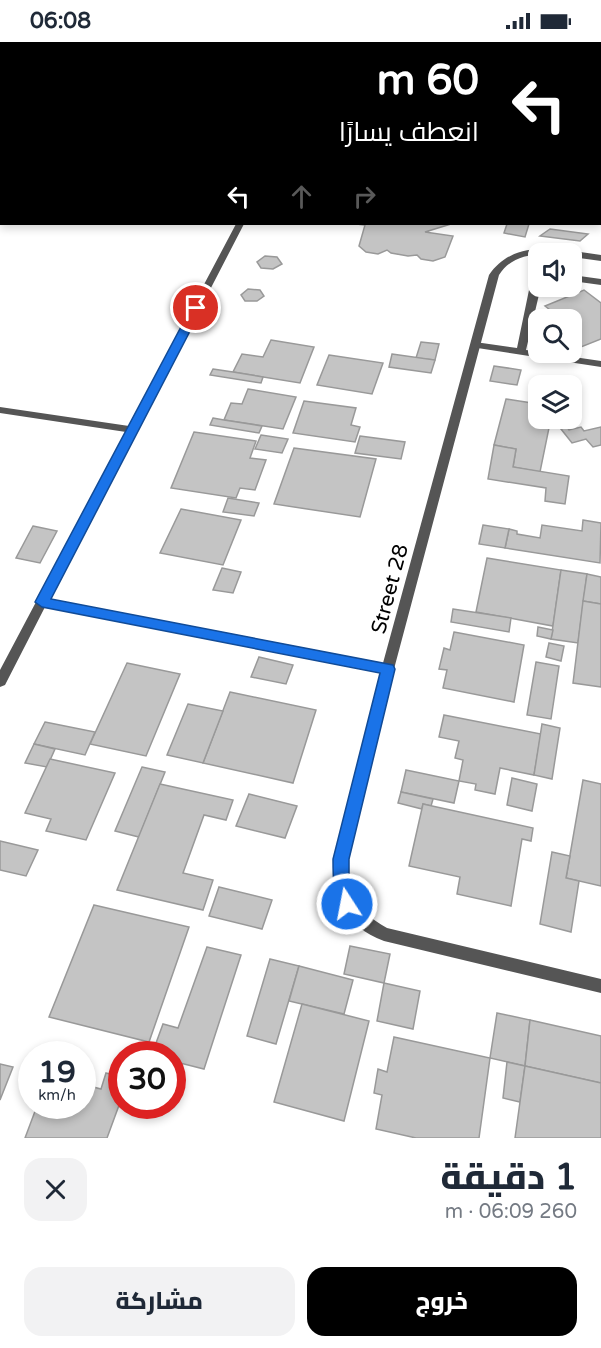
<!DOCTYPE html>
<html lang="ar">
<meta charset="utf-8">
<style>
body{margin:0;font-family:"Varela Round",Cairo,sans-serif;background:#f2f2f3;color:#1f2937;direction:rtl;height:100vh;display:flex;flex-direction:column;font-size:22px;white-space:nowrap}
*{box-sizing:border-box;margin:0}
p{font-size:20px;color:#747a83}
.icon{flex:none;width:33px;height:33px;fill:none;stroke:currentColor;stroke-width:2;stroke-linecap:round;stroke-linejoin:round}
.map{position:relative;height:1096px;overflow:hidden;direction:ltr}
.side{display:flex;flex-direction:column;background:#fff;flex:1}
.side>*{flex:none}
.top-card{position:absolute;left:0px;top:0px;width:602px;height:183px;box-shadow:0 3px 9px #0003;direction:rtl;background:#000;color:#fff;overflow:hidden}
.buttons{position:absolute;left:528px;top:201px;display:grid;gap:12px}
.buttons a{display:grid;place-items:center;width:54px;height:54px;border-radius:12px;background:#fff;box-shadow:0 3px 9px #0003;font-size:30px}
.speed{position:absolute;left:18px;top:999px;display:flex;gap:12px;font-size:30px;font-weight:700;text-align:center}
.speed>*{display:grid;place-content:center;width:78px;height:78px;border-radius:50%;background:#fff;box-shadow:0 3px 9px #0003;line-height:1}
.speed small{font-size:15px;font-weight:400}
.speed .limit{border:9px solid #d22;background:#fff;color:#111}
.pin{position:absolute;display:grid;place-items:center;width:51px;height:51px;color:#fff;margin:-26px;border:3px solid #fff;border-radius:50%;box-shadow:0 2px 6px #0007}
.me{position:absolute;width:66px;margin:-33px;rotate:349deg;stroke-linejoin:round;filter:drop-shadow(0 0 4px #0008)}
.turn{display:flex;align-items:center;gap:21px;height:126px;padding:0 24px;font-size:27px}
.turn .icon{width:78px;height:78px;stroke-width:2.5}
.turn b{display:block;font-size:42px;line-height:51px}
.lanes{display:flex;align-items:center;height:57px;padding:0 24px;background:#0003;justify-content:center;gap:30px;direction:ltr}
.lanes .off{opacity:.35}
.round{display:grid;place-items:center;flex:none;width:63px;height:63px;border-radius:18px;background:#f2f2f3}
.headline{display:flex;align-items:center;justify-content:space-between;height:102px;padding:0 24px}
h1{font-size:36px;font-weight:800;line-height:45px}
.action{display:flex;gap:12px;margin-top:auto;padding:12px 24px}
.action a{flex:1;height:69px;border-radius:18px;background:#000;color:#fff;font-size:24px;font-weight:800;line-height:69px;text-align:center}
.action a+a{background:#f2f2f3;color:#1f2937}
.status{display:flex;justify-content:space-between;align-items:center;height:42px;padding:0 30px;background:#fff;direction:ltr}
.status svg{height:16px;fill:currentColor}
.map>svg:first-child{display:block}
</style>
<div class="status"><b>06:08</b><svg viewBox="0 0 49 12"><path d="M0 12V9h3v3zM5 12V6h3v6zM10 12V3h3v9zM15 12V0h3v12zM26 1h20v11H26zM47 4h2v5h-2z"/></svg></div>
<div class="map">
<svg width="601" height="1096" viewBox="0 0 601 1096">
<rect width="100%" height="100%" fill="#fff"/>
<g fill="#c4c4c4" stroke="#999" stroke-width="1.5">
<path d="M356,182h95l-26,8 28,4 -8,21 -12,4 -12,-2 -4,-4 -9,1 -17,-3 -4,-3 -9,4 -12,-2 -7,-6 6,-21z"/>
<path d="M507,182h22l-4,13 -21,-4z"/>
<path d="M550,187l38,5 -8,7 -40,-5z"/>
<path d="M265,214l12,1 5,7 -9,5 -12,-1 -4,-6z"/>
<path d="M248,247l12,1 4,6 -7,5h-12l-4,-6z"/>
<path d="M584,248l17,13v36l-20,8 -9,-7v-20h-9l-18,-14z"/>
<path d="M271,298l43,7 -14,36 -67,-11 9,-18 21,3z"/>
<path d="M421,300l18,2 -4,16 -19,-2z"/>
<path d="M392,312l43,6 -4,13 -42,-6z"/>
<path d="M329,313l54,8 -11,31 -55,-9z"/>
<path d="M494,324l27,4 -4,15 -27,-4z"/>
<path d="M213,327l20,3 30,5 -2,6 -51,-8z"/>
<path d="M248,347l48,8 -13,32 -59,-9 7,-17 11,1z"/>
<path d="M506,357l32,5v14h13l-11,54 -27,-5 3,-18 -22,-4z"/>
<path d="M304,359l52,7 -5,17 9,2 -5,15 -62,-9z"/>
<path d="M213,376l11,2 38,6 -3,7 -49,-8z"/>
<path d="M567,385l2,3 12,-3 3,4 17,-4v18l-8,2 -7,-8 -14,4 -11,-14z"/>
<path d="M194,390l62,9 -6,17 16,2 -11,30 -15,-2 -4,10 -65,-10z"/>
<path d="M261,393l27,4 -6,14 -27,-4z"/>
<path d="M360,394l45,6 -4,17 -46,-6z"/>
<path d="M494,403l22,4 -3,18 56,9 -4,28 -20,-3 1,-13 -58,-9z"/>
<path d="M294,406l82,11 -16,58 -86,-13z"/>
<path d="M228,456l31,5 -5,13 -31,-4z"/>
<path d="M181,467l60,11 -18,45 -63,-12z"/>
<path d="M583,478l18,3 -1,40 -95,-15 4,-19 8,2v3l23,4 2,-13 40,6z"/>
<path d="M483,483l26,4 -4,19 -26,-4z"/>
<path d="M33,484l24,5 -17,32 -24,-5z"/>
<path d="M487,516l74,12 -8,56 -77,-14z"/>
<path d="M222,526l19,4 -8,21 -20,-3z"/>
<path d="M561,528l26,4 -9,69 -27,-4z"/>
<path d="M587,532l14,3v27l-18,-3z"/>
<path d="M583,559l18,3v83l-28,-4z"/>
<path d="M453,567l58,9 -2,14 -58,-10z"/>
<path d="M538,585l15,3 -2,9 -14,-3z"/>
<path d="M454,590l70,13 -10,57 -71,-14 4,-18 -8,-1 5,-21 6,2z"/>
<path d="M549,601l15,3 -3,15 -15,-4z"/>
<path d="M259,615l34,8 -7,19 -35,-7z"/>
<path d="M536,620l23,4 -8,53 -24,-4z"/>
<path d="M127,621l53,11 -34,82 -56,-12z"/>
<path d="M230,650l86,18 -23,73 -90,-20z"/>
<path d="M188,662l35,7 -20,52 -36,-8z"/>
<path d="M444,673l97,19 -7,41 -34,-7 -5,26 -20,-4 1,-6 -17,-3 4,-21 -8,-2 4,-17 -20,-4z"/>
<path d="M45,680l50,10 -10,23 -51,-11z"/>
<path d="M542,682l18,4 -8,51 -18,-4z"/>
<path d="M34,702l21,5 -8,18 -22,-4z"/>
<path d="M50,717l65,14 -29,67 -40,-9 5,-12 -26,-6z"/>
<path d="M142,725l23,5 -26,65 -24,-6z"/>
<path d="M406,728l53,11 -5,22 -53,-11z"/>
<path d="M512,736l25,6 -5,27 -25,-6z"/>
<path d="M583,738l18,4v102l-35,-8z"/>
<path d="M160,742l73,16 -7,20 -22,-5 -21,58 30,7 -10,30 -86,-20z"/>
<path d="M401,750l32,7 -2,7 -8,-2 -1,5 -24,-6z"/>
<path d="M249,752l48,12 -12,32 -49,-12z"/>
<path d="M423,762l110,24 -2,13 -9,-2 -11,67 -54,-12 3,-17 -51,-11z"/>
<path d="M0,799l38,9 -12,26 -26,-6z"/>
<path d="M552,810l18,4 -4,22 13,3 -8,51 -31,-8z"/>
<path d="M219,845l53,13 -10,29 -53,-13z"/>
<path d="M94,863l95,22 -40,115 -100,-25z"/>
<path d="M350,904l40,8 -6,29 -40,-9z"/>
<path d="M207,905l34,8 -37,114 -32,-8v-7h-20l11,-30 15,4z"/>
<path d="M270,917l29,7 -23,78 -29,-8z"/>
<path d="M299,924l54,14 -9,34 -55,-13z"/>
<path d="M384,941l36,8 -7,38 -36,-8z"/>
<path d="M302,962l67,17 -25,100 -70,-19z"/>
<path d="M497,971l33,7 -5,46 -35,-8z"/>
<path d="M530,978l71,16v47l-76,-17z"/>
<path d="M394,995l96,21 -11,80h-63l-40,-9 6,-34 -8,-2 4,-24 9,3z"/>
<path d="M507,1020l18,4 -5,36 -17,-4z"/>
<path d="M0,1022l13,3 -13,33z"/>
<path d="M525,1024l76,17v55h-86z"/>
<path d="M106,1031l16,4v20l-15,41h-82l12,-32h45v-22l19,5z"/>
</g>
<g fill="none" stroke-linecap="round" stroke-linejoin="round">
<g fill="#555" fill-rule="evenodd">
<path d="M572,233l29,4v6l-29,-4z"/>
<path d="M538,238v6h3l-15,64 75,11v6l-130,-20v-4l4,-1 42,6 12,-58 6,-9z"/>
</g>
<g fill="#555" fill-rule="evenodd">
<rect x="0" y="8" width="2" height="4"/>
<rect x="0" y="142" width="2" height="6"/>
<path d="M236,182h8l-194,375 333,64 106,-388c26,-38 73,-25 112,-20v6l-29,-4v-3c-27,0 -57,-4 -73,21l-105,394 -46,190c1,37 6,50 39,69l214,51v14l-217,-52c-40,-15 -49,-43 -50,-82l47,-187 -336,-65 -40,78 -5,2v-17l126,-238 -126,-19v-6l129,19z"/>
</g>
<g fill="#222" fill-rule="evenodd">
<path d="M171,0h19l2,2h-20z"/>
<path d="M296,0h19l2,2h-20z"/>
<rect x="600" y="17" width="1" height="4"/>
<rect x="600" y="56" width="1" height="4"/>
</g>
</g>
<path fill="#1a73e8" stroke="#114b97" stroke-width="1.5" d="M196,262l6,4 -151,291 342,66 2,4 -46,190v23l6,22 -2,5 -6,2 -6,-2c-8,-16 -8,-32 -8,-50l47,-186 -338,-66 -7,-5 156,-294z"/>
<g text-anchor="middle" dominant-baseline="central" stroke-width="4.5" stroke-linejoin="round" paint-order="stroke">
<g font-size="21" fill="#000" stroke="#fff">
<text transform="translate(390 547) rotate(-75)">Street 28</text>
</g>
</g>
</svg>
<div class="buttons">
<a><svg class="icon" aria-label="sound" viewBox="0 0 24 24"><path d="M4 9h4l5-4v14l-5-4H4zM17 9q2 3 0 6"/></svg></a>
<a><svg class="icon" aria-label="search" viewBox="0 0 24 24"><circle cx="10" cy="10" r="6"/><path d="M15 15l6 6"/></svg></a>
<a><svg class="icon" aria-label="layers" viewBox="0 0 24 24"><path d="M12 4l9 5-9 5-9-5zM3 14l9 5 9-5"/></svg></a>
</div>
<div class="speed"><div>19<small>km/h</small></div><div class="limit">30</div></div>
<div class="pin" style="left:196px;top:266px;background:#d93025"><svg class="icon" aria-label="arrive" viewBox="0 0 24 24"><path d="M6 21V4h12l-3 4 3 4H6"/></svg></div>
<svg class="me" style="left:347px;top:862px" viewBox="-20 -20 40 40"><circle r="17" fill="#1a73e8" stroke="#fff" stroke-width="3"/><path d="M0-11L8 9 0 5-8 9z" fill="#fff"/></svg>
<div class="top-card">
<div class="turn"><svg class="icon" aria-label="left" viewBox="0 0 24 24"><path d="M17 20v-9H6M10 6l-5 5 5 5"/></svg><div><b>60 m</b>انعطف يسارًا</div></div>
<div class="lanes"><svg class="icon" aria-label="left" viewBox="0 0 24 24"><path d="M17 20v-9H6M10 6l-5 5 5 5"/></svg><svg class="icon off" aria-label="ahead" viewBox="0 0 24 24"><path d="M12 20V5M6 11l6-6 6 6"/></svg><svg class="icon off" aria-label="right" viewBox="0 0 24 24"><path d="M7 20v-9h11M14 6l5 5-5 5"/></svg></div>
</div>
</div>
<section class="side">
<div class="headline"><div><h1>1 دقيقة</h1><p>260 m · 06:09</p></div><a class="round"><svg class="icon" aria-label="close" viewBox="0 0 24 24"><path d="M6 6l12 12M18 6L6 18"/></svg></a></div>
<div class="action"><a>خروج</a><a>مشاركة</a></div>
</section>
